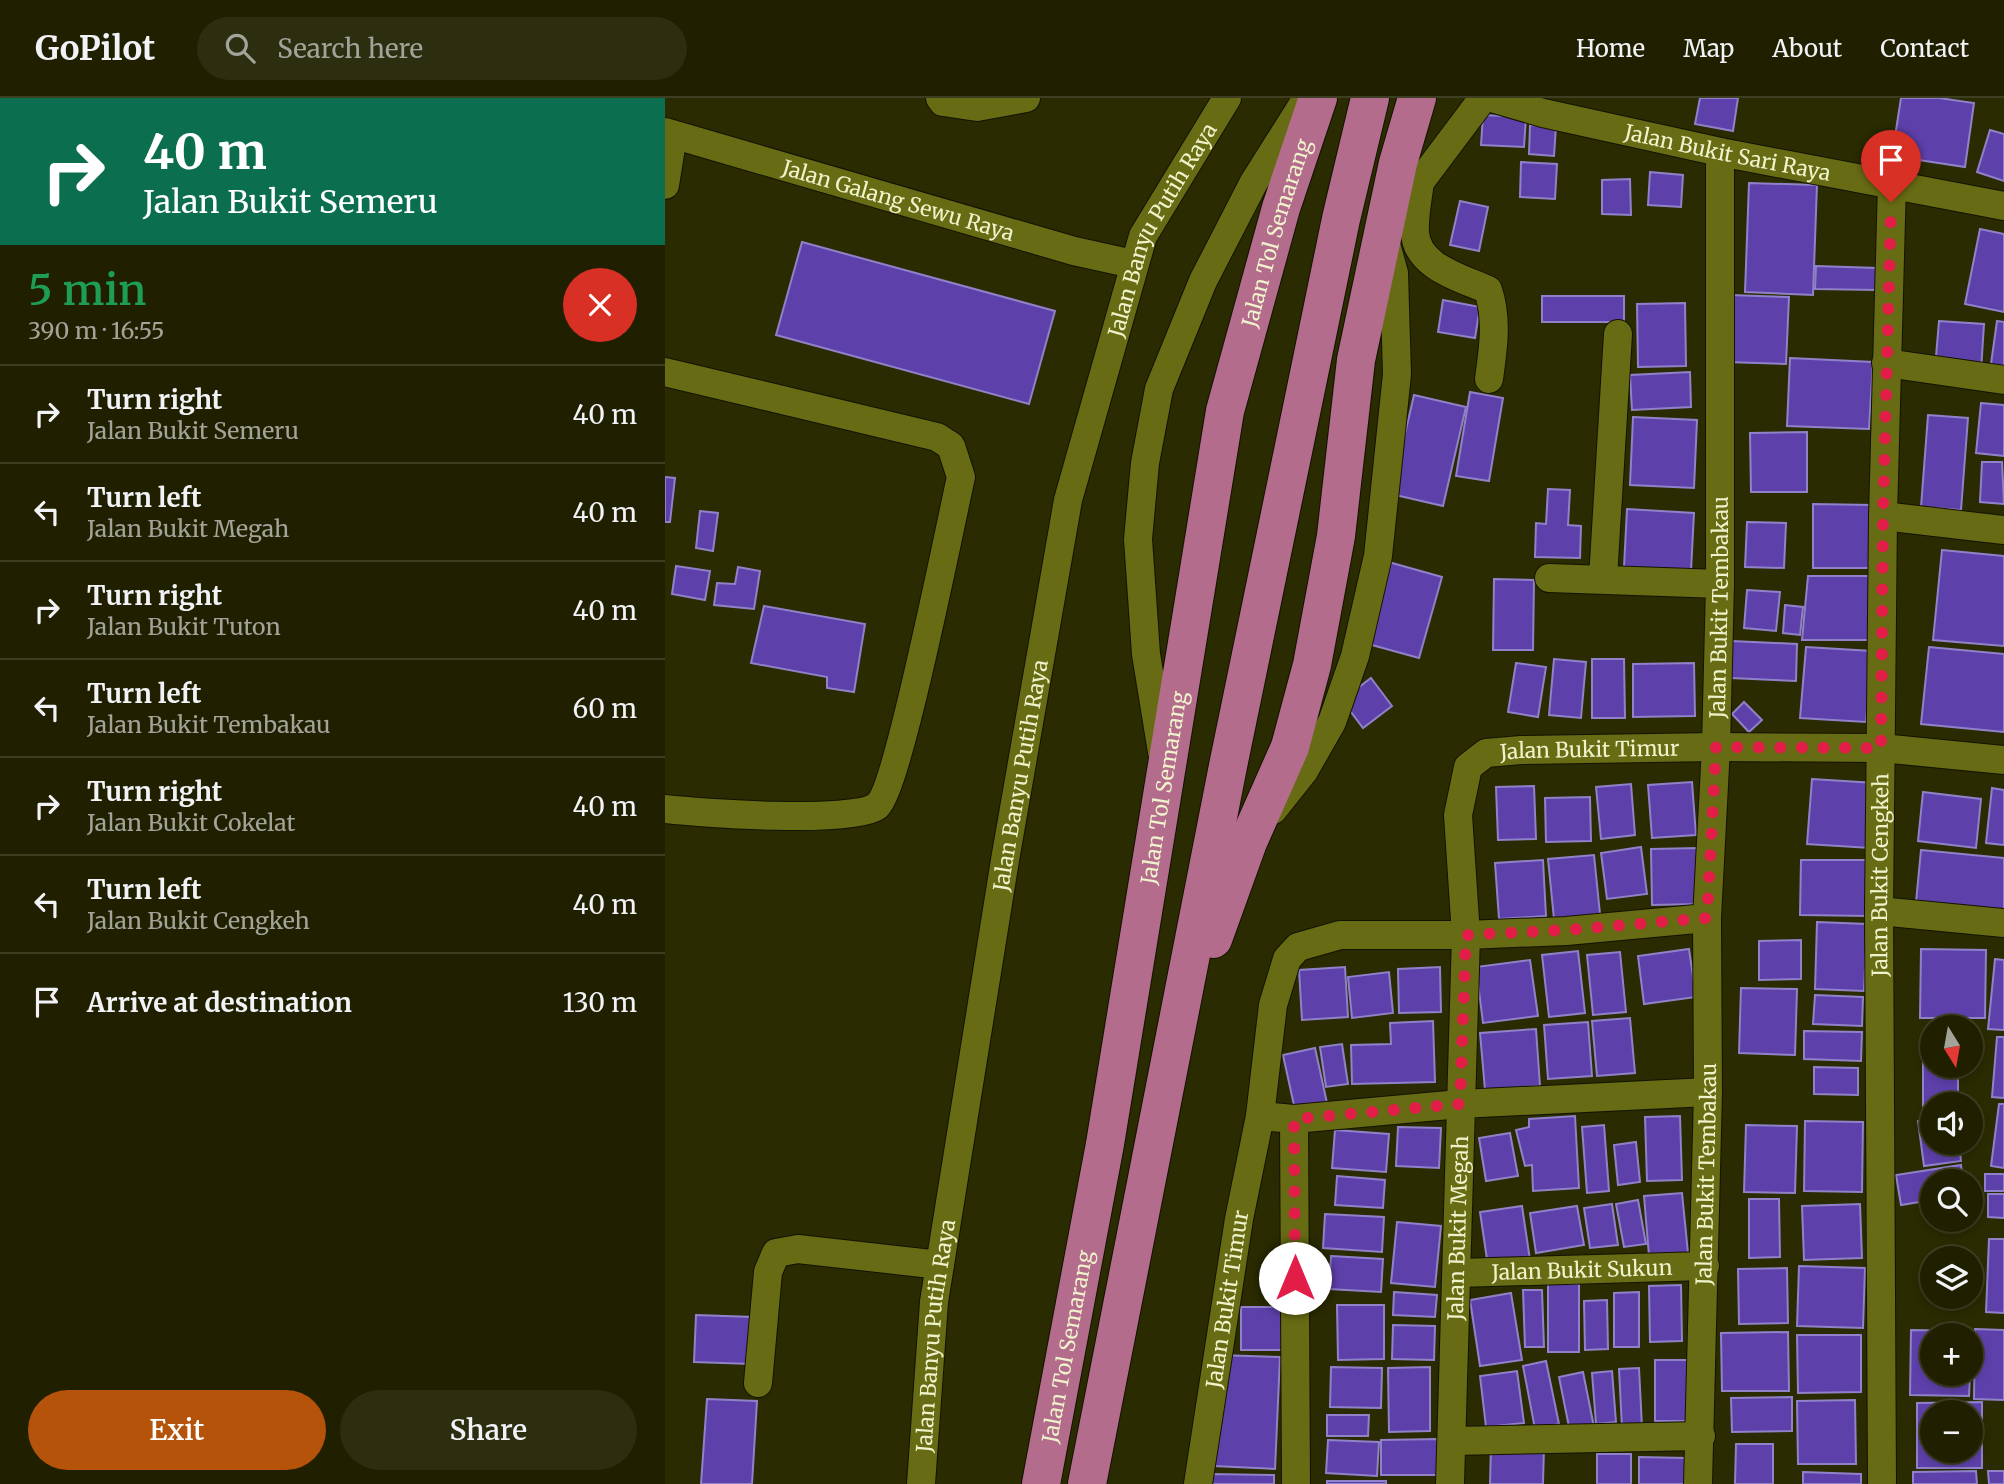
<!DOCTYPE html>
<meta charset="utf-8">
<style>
body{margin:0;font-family:Merriweather,serif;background:#2d2d0f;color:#f1f3f6;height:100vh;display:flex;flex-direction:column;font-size:26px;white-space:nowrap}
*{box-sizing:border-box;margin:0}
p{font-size:23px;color:#a2a399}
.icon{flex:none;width:38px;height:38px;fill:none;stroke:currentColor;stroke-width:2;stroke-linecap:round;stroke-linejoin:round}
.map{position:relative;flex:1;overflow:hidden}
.side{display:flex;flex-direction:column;background:#202000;width:665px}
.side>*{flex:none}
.hud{background:#0b6e4f;color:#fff;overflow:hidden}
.needle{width:46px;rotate:169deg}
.fabs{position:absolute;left:1255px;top:917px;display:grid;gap:14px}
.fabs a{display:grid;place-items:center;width:63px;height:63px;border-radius:50%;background:#202000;box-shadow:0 4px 10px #0003,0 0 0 2px #3d3e22;font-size:35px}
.pin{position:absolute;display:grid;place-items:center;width:60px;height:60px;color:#fff;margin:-72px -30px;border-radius:50% 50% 50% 0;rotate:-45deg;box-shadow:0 0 7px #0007}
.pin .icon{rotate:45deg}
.me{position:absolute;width:77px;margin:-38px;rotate:0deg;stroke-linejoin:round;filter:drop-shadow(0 0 5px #0008)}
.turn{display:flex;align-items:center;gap:24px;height:147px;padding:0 28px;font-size:32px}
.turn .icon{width:91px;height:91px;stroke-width:2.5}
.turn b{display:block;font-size:49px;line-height:60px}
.round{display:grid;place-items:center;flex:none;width:74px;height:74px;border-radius:37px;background:#2d2d0f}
.overview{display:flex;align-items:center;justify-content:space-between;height:119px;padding:0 28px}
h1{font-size:42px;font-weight:600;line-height:52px;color:#1e9e55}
.button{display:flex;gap:14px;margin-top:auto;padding:14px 28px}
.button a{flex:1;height:80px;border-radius:42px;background:#b45309;color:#fff;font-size:28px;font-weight:600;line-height:80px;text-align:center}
.button a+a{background:#2d2d0f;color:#f1f3f6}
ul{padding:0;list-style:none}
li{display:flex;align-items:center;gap:21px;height:98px;padding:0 28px;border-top:2px solid #3d3e22}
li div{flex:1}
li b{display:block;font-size:26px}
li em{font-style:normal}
header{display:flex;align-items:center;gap:42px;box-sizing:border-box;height:98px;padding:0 35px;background:#202000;border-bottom:2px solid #3d3e22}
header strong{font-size:33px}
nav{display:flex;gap:38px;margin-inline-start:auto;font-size:24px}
.search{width:490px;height:63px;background:#2d2d0f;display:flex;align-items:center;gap:18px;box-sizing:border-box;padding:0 24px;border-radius:38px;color:#a2a399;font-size:26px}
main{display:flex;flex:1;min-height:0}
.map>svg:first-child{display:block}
</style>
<header>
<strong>GoPilot</strong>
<div class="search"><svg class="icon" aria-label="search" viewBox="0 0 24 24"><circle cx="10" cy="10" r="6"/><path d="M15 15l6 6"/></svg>Search here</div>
<nav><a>Home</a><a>Map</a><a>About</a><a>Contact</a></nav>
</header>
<main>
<section class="side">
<div class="hud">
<div class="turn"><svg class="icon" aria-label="right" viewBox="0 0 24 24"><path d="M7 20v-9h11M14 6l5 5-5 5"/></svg><div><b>40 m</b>Jalan Bukit Semeru</div></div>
</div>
<div class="overview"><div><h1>5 min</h1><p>390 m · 16:55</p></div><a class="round" style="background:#d93025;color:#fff"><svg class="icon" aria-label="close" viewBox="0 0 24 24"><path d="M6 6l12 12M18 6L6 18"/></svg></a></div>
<ul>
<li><svg class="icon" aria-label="right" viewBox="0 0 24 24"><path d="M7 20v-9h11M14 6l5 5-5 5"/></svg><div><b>Turn right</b><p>Jalan Bukit Semeru</p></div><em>40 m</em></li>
<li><svg class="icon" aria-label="left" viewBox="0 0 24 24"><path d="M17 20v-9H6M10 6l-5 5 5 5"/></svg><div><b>Turn left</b><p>Jalan Bukit Megah</p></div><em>40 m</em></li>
<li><svg class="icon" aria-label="right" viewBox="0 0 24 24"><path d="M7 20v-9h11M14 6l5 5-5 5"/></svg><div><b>Turn right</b><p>Jalan Bukit Tuton</p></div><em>40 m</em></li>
<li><svg class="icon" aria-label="left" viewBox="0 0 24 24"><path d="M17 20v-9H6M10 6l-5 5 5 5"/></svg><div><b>Turn left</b><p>Jalan Bukit Tembakau</p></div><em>60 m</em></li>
<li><svg class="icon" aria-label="right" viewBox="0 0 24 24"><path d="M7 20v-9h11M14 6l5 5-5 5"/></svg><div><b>Turn right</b><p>Jalan Bukit Cokelat</p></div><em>40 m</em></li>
<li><svg class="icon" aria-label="left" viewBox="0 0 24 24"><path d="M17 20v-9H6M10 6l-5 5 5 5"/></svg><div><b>Turn left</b><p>Jalan Bukit Cengkeh</p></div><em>40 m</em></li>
<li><svg class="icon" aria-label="arrive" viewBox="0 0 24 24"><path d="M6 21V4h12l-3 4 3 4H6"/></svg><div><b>Arrive at destination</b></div><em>130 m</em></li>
</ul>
<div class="button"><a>Exit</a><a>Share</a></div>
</section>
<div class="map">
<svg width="1339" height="1386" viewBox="0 0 1339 1386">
<rect width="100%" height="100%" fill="#2a2b00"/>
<g fill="#5e40aa" stroke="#8f82c9" stroke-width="2" fill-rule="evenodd">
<path d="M1035,0h38l-5,33 -38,-7z"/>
<path d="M1236,0h38l35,5 -9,64 -73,-11z"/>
<path d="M818,17l43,2 -2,30 -43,-2z"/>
<path d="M865,27l26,1 -2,30 -25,-2z"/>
<path d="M1325,32l14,4v47l-27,-9z"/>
<path d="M856,64l36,2 -2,35 -35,-2z"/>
<path d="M985,74l33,3 -2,32 -33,-2z"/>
<path d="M965,81l1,36 -29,-1v-34z"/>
<path d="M1084,85l68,2 -4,110 -68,-3z"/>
<path d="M795,103l28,6 -9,44 -29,-6z"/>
<path d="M1315,131l24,5v78l-39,-8z"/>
<path d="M137,144l253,69 -26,93 -253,-69z"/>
<path d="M1151,168l62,2 -1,22 -62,-1z"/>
<path d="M1065,197l59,2 -3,67 -59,-2z"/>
<rect x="877" y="198" width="82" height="26"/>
<path d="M778,202l37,7 -5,31 -37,-6z"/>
<path d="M1020,205l1,63 -48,1 -1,-63z"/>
<path d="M1274,223l45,3 -3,47 -46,-3z"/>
<path d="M1332,223l7,1v51l-14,-2z"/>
<path d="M1125,260l83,4 -4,67 -82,-3z"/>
<path d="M1025,274l1,35 -59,3 -2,-35z"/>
<path d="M805,294l33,6 -14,83 -33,-5z"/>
<path d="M749,297l52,12 -23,99 -52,-12z"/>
<path d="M1316,305l23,2v51l-28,-3z"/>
<path d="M1263,317l40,3 -7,92 -40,-3z"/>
<path d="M968,319l64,3 -3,68 -64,-3z"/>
<path d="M1142,334v60h-56l-1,-59z"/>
<path d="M1317,364h20l2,42 -24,-2z"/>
<path d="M0,379l10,1 -5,44h-5z"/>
<path d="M883,391l22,1 -2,35 13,1 -1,32 -45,-1 1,-34 10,1z"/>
<path d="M1148,406l60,1 -1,63h-59z"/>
<path d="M962,411l67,4 -3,58 -67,-4z"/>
<path d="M35,413l18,2 -5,38 -17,-3z"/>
<path d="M1082,424l39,1 -2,45 -39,-1z"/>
<path d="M1277,452l62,6v90l-71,-6z"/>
<path d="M720,463l57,16 -23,81 -58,-16z"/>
<path d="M11,468l34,5 -5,29 -33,-6z"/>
<path d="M73,469l22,4 -6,38 -40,-4 3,-22 18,1z"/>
<path d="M1143,478h61v64h-67z"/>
<path d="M829,481l40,1 -1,70h-40z"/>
<path d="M1082,492l33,2 -4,39 -32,-3z"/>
<path d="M1120,507l18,2 -3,28 -17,-2z"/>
<path d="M99,508l101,18 -11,68 -27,-4v-11l-76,-14z"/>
<path d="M1067,543l65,3 -1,37 -65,-3z"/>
<path d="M1141,549l66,4 -6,71 -66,-4z"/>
<path d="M1264,549l75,7v78l-83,-8z"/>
<path d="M889,561l32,3 -5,56 -32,-3z"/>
<path d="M927,561h32l1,59h-33z"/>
<path d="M851,565l30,4 -8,50 -30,-5z"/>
<path d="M1029,565l1,53 -62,1v-53z"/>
<path d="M706,580l21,28 -29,22 -21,-28z"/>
<path d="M1079,604l18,18 -13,12 -17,-18z"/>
<path d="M1147,681l63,4 -5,65 -63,-4z"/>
<path d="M1027,684l4,53 -44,3 -4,-53z"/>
<path d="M966,686l4,51 -34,4 -5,-52z"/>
<path d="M869,688l2,53 -38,1 -2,-53z"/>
<path d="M1327,690l12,2v55l-18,-2z"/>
<path d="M1258,694l58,7 -5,49 -58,-7z"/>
<path d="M925,699l1,44 -45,1 -1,-44z"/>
<path d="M976,749l6,47 -40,5 -6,-46z"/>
<path d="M1033,750l1,56 -47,1 -1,-56z"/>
<path d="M1256,752l83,8v53l-88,-9z"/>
<path d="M929,757l6,59 -46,5 -6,-60z"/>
<path d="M878,762l3,56 -47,3 -4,-56z"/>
<path d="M1136,762h69l-1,56 -69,-1z"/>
<path d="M1152,824l50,2 -3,67 -49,-2z"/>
<path d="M1136,842v39l-42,1v-39z"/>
<path d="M1024,851l7,48 -52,7 -6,-48z"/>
<path d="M1256,851l65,1 -1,68h-65z"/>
<path d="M913,853l7,62 -36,4 -7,-62z"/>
<path d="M955,854l6,60 -33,3 -6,-60z"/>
<path d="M1330,861l9,1v70l-16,-1z"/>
<path d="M865,862l8,56 -55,7 -7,-56z"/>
<path d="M680,869l3,50 -46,3 -3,-50z"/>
<path d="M775,869l1,45 -42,1 -1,-44z"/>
<path d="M724,874l4,41 -41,5 -4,-41z"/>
<path d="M1076,890l56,1 -2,66 -56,-2z"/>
<path d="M1150,897l48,2 -1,29 -49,-2z"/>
<path d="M965,920l5,55 -38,3 -5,-55z"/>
<path d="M768,923l2,61 -83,2 -1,-39 40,-1 -1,-21z"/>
<path d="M923,924l4,54 -44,3 -4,-54z"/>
<path d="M871,931l4,57 -55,4 -5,-57z"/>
<path d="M1139,933l58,1 -1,29 -57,-2z"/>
<path d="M1332,939h7v61l-12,-1z"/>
<path d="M677,946l6,40 -22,3 -6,-40z"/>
<path d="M650,950l12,55 -32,7 -12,-55z"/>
<path d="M1258,950h9v18h26v38l-35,2z"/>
<path d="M1149,969l44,1v27l-44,-1z"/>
<path d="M1334,1006h5v64l-13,-2z"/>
<path d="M910,1018l4,72 -46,3 -1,-26 -7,1 -9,-36 13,-3v-8z"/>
<path d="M1015,1018l2,64 -35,1 -2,-64z"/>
<path d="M1267,1021v24h27l2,18 -37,5 -6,-45z"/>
<path d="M1140,1023l58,1 -1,70 -58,-1z"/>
<path d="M939,1027l5,66 -22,2 -5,-66z"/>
<path d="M1081,1027l51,1 -2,67 -51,-1z"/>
<path d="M733,1029l43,1 -2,40 -43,-2z"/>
<path d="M670,1032l54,4 -3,38 -54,-4z"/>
<path d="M845,1035l8,43 -32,5 -7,-43z"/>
<path d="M971,1044l4,40 -22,3 -4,-40z"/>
<path d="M1296,1067l2,16h-31v19l-31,5 -5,-30z"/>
<rect x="1320" y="1076" width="19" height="17"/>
<path d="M672,1078l48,4 -2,28 -48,-3z"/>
<path d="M1017,1095l6,60 -39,3 -5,-60z"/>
<path d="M1323,1096h16v24l-16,-1z"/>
<path d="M1084,1101h30l1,58 -31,1z"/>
<path d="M973,1102l8,44 -22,3 -8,-43z"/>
<path d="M947,1106l6,41 -28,3 -6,-40z"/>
<path d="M1195,1106l2,54 -58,2 -2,-54z"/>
<path d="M857,1108l8,54 -42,6 -8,-54z"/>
<path d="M912,1108l7,39 -48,8 -6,-40z"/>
<path d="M660,1116l59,3 -2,35 -59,-4z"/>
<path d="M732,1124l44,4 -6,61 -44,-4z"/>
<path d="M1324,1141h15v74l-18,-1z"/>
<path d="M666,1158l52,3 -2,33 -52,-3z"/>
<path d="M1134,1168l66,2 -2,60 -66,-2z"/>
<path d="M1122,1170l1,55 -49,1 -1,-55z"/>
<rect x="883" y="1186" width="31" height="68"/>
<path d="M1016,1187l1,56 -32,1 -1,-56z"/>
<path d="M858,1192h19l2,57h-19z"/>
<path d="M729,1194l43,3 -2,22 -42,-2z"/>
<path d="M974,1194v55h-25v-54z"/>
<path d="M846,1195l11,67 -42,6 -10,-66z"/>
<path d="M942,1202l1,49 -23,1 -1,-49z"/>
<path d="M672,1207h47v54l-46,1z"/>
<path d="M576,1209h45l-1,43h-44z"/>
<path d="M31,1217l58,2 -3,47 -57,-2z"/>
<path d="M728,1227l42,1 -1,34 -42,-1z"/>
<path d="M1310,1231l29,1v70l-30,-1z"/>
<path d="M1246,1232l60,1v7v-3h-39v39h38l-1,22 -59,-1z"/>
<path d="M1123,1234l1,59h-67l-1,-58z"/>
<path d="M1132,1237h64v57l-63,1z"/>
<path d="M554,1257l61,2 -5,112 -61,-3z"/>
<rect x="990" y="1262" width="35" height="61"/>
<path d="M881,1263l13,63 -24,5 -12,-63z"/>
<path d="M666,1269l51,1 -1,40 -51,-1z"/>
<path d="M765,1269v64l-41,1 -1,-64z"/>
<path d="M974,1270l3,59 -20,1 -3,-59z"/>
<path d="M852,1273l7,52 -38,4 -6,-51z"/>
<path d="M947,1273l4,51 -20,2 -4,-51z"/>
<path d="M918,1274l11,55 -24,5 -11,-55z"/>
<path d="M1127,1299v34l-60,1 -1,-34z"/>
<path d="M42,1301l50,2 -5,83h-51z"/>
<path d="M1190,1302l1,64h-58l-1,-63z"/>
<path d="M1317,1304v66h-65v-65zM1267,1314h39v39h-39z"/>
<path d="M662,1317h42l-1,21h-41z"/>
<path d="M773,1341v36h-57v-35z"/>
<path d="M663,1342l51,2 -2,34 -51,-3z"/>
<path d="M1071,1346h37v40h-38z"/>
<path d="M826,1347l53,1 -1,38h-53z"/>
<rect x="932" y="1356" width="34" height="30"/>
<path d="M974,1359l47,1 -1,26h-46z"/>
<path d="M1311,1373l1,13h-64v-12z"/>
<path d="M1323,1373h16v13h-15z"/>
<path d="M1138,1374l58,2v10h-58z"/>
<path d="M546,1376l63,1v9h-63z"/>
<rect x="662" y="1383" width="59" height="3"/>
</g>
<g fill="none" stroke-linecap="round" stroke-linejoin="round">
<defs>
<g id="minor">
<path d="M275,0l3,4 34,5 49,-9"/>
<path id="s1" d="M827,0l51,15 177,39 284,54"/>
<path id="s2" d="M0,34l409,119 59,13"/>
<path d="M755,84c-2,16 -6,34 -5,50 1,35 47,46 73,58 10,30 5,59 1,89"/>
<path d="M0,87l8,-50"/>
<path d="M741,95l14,-11 63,-84"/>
<path d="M1221,265l118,17"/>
<path d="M0,274l272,65 14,9 10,31c-10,44 -63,312 -84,329 -23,18 -178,7 -212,3"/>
<path d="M1218,418l121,14"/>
<path d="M884,480l171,6"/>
<path d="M938,480l15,-244"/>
<path d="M497,654l-16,-98 -8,-115 7,-76 14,-74 44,-108 51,-99 53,-84"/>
<path d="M608,712l31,-39 28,-49 23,-66 23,-100 19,-182 -3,-101 -10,-36"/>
<path d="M1214,813l125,12"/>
<path d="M595,1018l34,3 166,-15 248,-12"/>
<path d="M629,1021l2,365"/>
<path id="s3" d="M793,1175l247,-7"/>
<path d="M93,1285l10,-111 8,-19 22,-4 142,16"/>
<path d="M787,1343l249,-5"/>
<path id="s4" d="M256,1386l13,-182 71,-442 63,-360 75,-264 84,-138"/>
<path id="s5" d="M533,1386l41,-265 21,-103 13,-111 14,-46 11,-12 42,-12h126l100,-4 141,-13"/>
<path id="s6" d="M785,1386l16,-549 -8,-120 10,-48 18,-14 35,-3 195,-3 165,1 123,12"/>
<path id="s7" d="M1033,1386l10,-392 -1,-174 9,-171 4,-163v-432"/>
<path id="s8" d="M1217,1386l-3,-573 4,-395 9,-333"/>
</g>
<g id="highway">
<path d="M548,841l35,-97 42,-95 22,-82 24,-129 20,-176 42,-197 19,-65"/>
<path id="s9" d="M376,1386l64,-340 120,-733 56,-203 37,-110"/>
<path d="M422,1386l141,-718 113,-547 29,-121"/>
</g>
</defs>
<use href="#minor" stroke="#121300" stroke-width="30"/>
<use href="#highway" stroke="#121300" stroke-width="40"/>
<use href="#minor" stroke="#676b13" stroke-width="28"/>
<use href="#highway" stroke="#b46c8d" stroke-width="38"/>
</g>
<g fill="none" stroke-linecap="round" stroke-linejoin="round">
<path stroke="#e11d48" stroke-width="12" stroke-dasharray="0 21.6" d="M630,1180l-1,-159 166,-15 6,-169 100,-5 141,-12 9,-171 165,1 2,-232 8,-314"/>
</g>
<g text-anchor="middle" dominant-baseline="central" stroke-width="7" stroke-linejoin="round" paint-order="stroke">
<g font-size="21" fill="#eff3cb" stroke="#1f2107">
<text stroke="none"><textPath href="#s1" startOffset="242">Jalan Bukit Sari Raya</textPath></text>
<text stroke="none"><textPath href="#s2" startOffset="243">Jalan Galang Sewu Raya</textPath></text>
<text stroke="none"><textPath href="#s4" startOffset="1283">Jalan Banyu Putih Raya</textPath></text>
<text stroke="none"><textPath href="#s9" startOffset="1274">Jalan Tol Semarang</textPath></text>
<text stroke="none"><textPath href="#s7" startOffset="877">Jalan Bukit Tembakau</textPath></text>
<text stroke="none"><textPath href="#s6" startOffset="845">Jalan Bukit Timur</textPath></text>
<text stroke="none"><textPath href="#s4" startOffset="716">Jalan Banyu Putih Raya</textPath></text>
<text stroke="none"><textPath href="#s9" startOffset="707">Jalan Tol Semarang</textPath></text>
<text stroke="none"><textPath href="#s8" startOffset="609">Jalan Bukit Cengkeh</textPath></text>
<text stroke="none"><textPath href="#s7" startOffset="310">Jalan Bukit Tembakau</textPath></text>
<text stroke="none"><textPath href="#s6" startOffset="256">Jalan Bukit Megah</textPath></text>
<text stroke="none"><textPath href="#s3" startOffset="124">Jalan Bukit Sukun</textPath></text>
<text stroke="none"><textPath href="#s5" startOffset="187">Jalan Bukit Timur</textPath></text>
<text stroke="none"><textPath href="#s4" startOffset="149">Jalan Banyu Putih Raya</textPath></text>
<text stroke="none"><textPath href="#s9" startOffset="140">Jalan Tol Semarang</textPath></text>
</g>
</g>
</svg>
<div class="fabs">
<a><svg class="needle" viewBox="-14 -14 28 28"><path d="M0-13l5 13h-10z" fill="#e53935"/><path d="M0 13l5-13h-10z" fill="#a2a399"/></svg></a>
<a><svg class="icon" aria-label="sound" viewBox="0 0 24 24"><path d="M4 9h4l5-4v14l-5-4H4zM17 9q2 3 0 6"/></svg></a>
<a><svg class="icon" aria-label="search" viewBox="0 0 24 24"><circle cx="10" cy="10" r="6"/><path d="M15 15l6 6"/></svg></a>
<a><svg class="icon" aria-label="layers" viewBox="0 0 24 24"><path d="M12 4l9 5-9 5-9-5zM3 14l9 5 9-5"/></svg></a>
<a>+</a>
<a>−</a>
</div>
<div class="pin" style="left:1226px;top:104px;background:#d93025"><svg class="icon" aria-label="arrive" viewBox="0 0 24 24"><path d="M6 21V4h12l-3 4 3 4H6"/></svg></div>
<svg class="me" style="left:630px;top:1180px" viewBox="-20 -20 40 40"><circle r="19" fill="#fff"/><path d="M0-13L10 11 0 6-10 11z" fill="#e11d48"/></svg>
</div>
</main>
